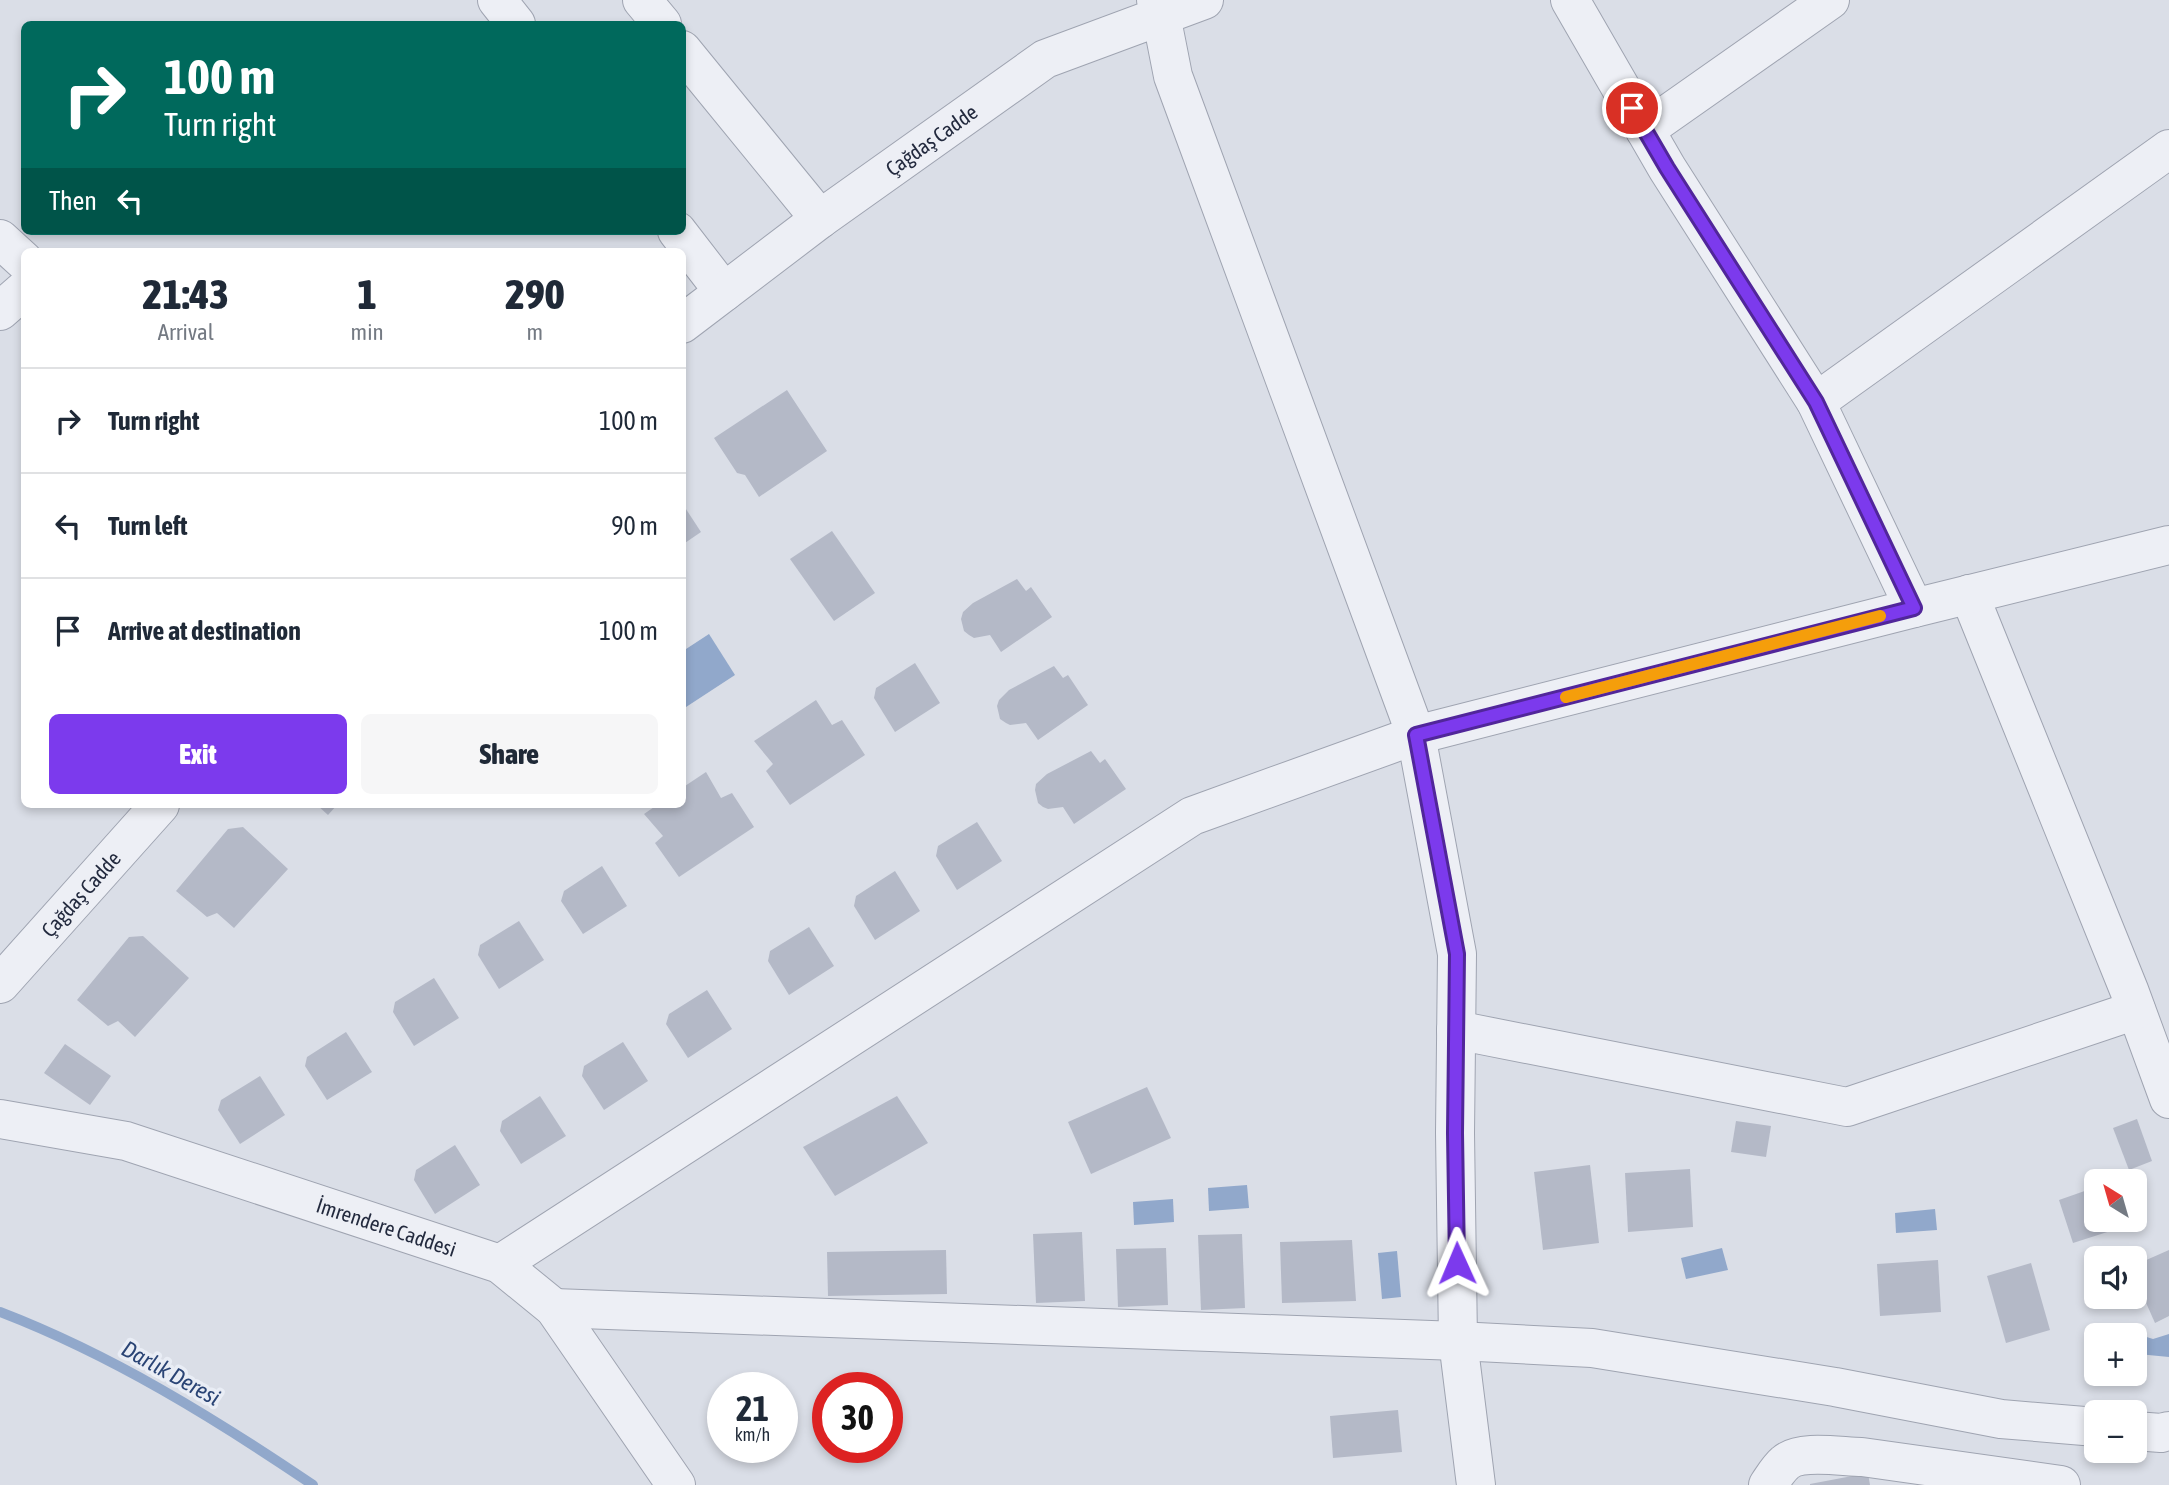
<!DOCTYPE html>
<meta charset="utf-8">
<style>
body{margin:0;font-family:"Asap Condensed",sans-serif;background:#f6f6f7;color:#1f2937;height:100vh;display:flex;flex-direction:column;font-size:26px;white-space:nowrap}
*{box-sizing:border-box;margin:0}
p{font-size:23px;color:#747a83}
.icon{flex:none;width:38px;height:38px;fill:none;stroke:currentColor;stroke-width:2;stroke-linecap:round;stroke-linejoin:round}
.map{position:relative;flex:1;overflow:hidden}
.drawer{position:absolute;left:21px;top:248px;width:665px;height:560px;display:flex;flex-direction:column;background:#fff;border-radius:10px;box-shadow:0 4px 10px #0003}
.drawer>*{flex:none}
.top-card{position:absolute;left:21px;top:21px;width:665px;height:214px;border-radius:10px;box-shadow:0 4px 10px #0003;background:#00695c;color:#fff;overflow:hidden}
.needle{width:46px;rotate:323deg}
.fabs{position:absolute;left:2084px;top:1169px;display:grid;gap:14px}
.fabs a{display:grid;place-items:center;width:63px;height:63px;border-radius:10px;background:#fff;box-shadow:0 4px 10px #0003;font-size:35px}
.speed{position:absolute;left:707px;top:1372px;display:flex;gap:14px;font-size:35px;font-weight:700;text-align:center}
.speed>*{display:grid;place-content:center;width:91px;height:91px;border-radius:50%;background:#fff;box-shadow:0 4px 10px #0003;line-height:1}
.speed small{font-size:18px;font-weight:400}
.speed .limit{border:10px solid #d22;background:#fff;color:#111}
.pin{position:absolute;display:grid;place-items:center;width:60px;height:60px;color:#fff;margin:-30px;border:4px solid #fff;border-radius:50%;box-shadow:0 2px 7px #0007}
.me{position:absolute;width:77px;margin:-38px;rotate:359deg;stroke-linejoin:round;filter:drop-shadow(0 0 5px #0008)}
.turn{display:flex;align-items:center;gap:24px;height:147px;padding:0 28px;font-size:32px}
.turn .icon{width:91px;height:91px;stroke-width:2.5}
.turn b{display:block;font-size:49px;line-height:60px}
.then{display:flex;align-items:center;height:66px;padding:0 28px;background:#0003;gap:14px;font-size:26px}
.eta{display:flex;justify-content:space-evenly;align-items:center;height:119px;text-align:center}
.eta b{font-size:42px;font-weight:800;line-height:49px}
.cta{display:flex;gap:14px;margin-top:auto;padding:14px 28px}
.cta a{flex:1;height:80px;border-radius:10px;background:#7c3aed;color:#fff;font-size:28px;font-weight:800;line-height:80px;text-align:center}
.cta a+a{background:#f6f6f7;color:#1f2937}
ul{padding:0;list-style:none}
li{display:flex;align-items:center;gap:21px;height:105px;padding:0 28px;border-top:2px solid #e0e1e3}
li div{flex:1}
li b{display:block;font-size:26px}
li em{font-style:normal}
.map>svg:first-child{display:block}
</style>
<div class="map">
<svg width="2169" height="1485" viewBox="0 0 2169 1485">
<rect width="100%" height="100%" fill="#dadee7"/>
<g fill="#91a8cb">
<path d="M709,634l26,41 -52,34v-58z"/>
<path d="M1247,1185l2,23 -40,3 -1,-23z"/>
<path d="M1173,1199l1,23 -40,3 -1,-23z"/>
<path d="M1935,1209l2,21 -41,3 -1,-20z"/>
<path d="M1722,1248l6,22 -42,9 -5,-21z"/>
<path d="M1397,1251l4,46 -19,2 -4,-46z"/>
<path d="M2137,1334l16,5 16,-5v23l-31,-3 -3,-4v-15z"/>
</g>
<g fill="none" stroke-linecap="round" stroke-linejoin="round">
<path stroke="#91a8cb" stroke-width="10" d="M0,1312c112,43 214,106 313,173"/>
</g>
<g fill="#b4b9c7">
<path d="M787,390l40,61 -68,46 -14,-22 -8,-2 -23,-35z"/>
<path d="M682,503l19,29 -19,13z"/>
<path d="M832,531l43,62 -41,28 -44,-62z"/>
<path d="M1017,579l9,12 5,-4 21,30 -51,35 -11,-17 -16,3 -5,-3 -5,-4 -3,-12 2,-7 10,-9z"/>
<path d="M915,663l25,40 -45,29 -21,-34 2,-10z"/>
<path d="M1054,666l9,12 5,-3 20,30 -50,35 -12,-17 -16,2 -4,-2 -6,-4 -3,-13 2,-6 10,-10z"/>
<path d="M816,700l16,25 10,-5 23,35 -75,50 -24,-34 7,-7 -19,-23z"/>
<path d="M1091,751l9,12 5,-4 21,30 -52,35 -11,-17 -15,2 -5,-2 -5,-4 -3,-13 1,-6 11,-10z"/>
<path d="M706,772l15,26 11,-5 22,34 -75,50 -24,-34 8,-7 -19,-22 13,-9h25v-17z"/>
<path d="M317,805h20l-9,10z"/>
<path d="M977,822l25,39 -45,29 -21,-34 2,-10z"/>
<path d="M243,827l45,42 -54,59 -17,-15 -10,4 -31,-26 52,-62z"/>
<path d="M602,866l25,40 -44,28 -22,-33 3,-10z"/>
<path d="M895,871l25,40 -45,29 -21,-34 2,-10z"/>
<path d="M519,921l25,39 -45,29 -21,-34 2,-10z"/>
<path d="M809,927l25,39 -45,29 -21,-34 2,-10z"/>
<path d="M143,936l46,42 -54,59 -17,-16 -10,5 -31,-26 52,-63z"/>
<path d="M434,978l25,40 -45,28 -21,-34 2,-10z"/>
<path d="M707,990l25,39 -44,29 -22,-34 3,-10z"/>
<path d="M346,1032l26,40 -45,28 -22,-34 2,-9z"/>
<path d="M623,1042l25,39 -44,29 -22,-34 2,-10z"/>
<path d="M65,1044l46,32 -21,29 -46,-32z"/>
<path d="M260,1076l25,39 -45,29 -22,-34 3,-10z"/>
<path d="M1147,1087l24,51 -80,36 -23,-52z"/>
<path d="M540,1096l26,40 -45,28 -21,-33 2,-10z"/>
<path d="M897,1096l31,47 -93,53 -32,-49z"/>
<path d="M2137,1119l15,42 -23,9 -16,-42z"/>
<path d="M1736,1121l35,5 -5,31 -35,-5z"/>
<path d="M455,1145l25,40 -45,29 -21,-34 2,-10z"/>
<path d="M1590,1165l9,78 -56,7 -9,-78z"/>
<path d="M1690,1169l3,58 -65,5 -3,-59z"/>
<path d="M2096,1187v33h28l2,6 -53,17 -14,-43z"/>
<path d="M1082,1232l3,69 -49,2 -3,-69z"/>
<path d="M1242,1234l3,74 -44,2 -3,-75z"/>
<path d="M1352,1240l4,61 -74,2 -2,-61z"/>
<path d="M1166,1248l2,57 -50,2 -2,-58z"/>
<path d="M946,1250l1,44 -119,2 -1,-44z"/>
<path d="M2169,1250v66l-14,7 -20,-45v-13z"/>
<path d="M1938,1260l3,52 -61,4 -3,-52z"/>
<path d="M2031,1263l19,67 -44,13 -19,-67z"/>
<path d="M1398,1410l4,42 -69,6 -3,-42z"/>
<path d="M1868,1473l2,12h-60v-1z"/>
</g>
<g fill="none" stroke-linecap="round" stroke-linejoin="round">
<defs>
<g id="minor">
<path d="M497,0l19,24"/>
<path d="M642,0l20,24"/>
<path d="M1156,0l5,15 12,61 243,659 41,219 -2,179 3,208 18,144"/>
<path d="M1570,0l97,168 149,234 98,206"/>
<path d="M682,50l138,169"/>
<path d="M1645,130l185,-130"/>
<path d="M677,231l47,61"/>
<path d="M0,239l24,22"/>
<path d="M0,311l24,-21"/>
<path id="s1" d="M682,324l138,-105 225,-160 159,-59"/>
<path d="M1816,402l353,-253"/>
<path d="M1969,594l160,396 40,109"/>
<path id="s2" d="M0,984l160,-179"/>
<path d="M1456,1030l391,77 289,-97"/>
<path d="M500,1264l692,-448 224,-81 498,-127 255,-63"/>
<path d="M554,1308l904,33 134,7 243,39 166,32 95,8"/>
<path d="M2135,1431l26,2 8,-2"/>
<path d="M1768,1485c5,-7 10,-16 17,-22 15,-14 57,-6 77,-6l199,28"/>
</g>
<g id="tertiary">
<path id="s3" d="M0,1119l126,22 374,123 54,44 122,177"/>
</g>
</defs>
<use href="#minor" stroke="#9fa4b1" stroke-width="40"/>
<use href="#tertiary" stroke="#9fa4b1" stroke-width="40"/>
<use href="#minor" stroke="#edeff5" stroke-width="38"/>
<use href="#tertiary" stroke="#edeff5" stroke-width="38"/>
</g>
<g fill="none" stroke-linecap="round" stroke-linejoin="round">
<defs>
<path id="route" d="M1457,1263l-2,-130 2,-179 -41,-219 498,-127 -98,-206 -149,-234 -35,-60"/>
</defs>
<use href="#route" stroke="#51269a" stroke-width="18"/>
<use href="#route" stroke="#7c3aed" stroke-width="12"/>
<path stroke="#f59e0b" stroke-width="12" d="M1566,697l314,-81"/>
</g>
<g text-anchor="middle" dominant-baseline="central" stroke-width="7" stroke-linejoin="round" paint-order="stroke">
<g font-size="21" fill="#232a3e" stroke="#e9edf5">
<text stroke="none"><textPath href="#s1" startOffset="310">Çağdaş Cadde</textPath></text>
<text stroke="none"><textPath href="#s2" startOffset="121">Çağdaş Cadde</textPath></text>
<text stroke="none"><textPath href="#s3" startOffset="402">İmrendere Caddesi</textPath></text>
</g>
<g font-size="23" font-style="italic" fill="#2a4475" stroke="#e9edf5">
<text transform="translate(171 1373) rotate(29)">Darlık Deresi</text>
</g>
</g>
</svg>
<div class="fabs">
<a><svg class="needle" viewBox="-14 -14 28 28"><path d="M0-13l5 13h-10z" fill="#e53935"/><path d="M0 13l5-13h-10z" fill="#747a83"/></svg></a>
<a><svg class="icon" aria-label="sound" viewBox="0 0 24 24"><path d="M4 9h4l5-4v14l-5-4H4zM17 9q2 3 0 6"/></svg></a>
<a>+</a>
<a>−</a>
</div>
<div class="speed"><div>21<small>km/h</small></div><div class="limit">30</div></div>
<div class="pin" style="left:1632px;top:108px;background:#d93025"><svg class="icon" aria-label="arrive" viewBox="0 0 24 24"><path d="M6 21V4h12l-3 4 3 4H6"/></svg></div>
<svg class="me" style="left:1457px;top:1263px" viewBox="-20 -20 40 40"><path d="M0-17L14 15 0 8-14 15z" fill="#7c3aed" stroke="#fff" stroke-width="4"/></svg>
<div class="top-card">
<div class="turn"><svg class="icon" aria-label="right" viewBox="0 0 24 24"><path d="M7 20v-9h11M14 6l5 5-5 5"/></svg><div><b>100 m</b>Turn right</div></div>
<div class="then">Then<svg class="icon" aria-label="left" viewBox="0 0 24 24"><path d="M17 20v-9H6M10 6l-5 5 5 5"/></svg></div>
</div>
<section class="drawer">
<div class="eta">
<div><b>21:43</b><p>Arrival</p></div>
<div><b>1</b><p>min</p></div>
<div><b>290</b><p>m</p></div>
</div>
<ul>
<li><svg class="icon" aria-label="right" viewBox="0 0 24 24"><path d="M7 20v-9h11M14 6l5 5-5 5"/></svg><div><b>Turn right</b></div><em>100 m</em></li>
<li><svg class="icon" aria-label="left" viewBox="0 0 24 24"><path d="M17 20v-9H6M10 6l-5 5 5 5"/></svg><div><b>Turn left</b></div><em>90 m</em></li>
<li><svg class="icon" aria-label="arrive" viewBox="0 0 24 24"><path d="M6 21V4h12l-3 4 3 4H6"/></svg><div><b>Arrive at destination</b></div><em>100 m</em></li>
</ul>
<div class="cta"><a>Exit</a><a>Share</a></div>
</section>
</div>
